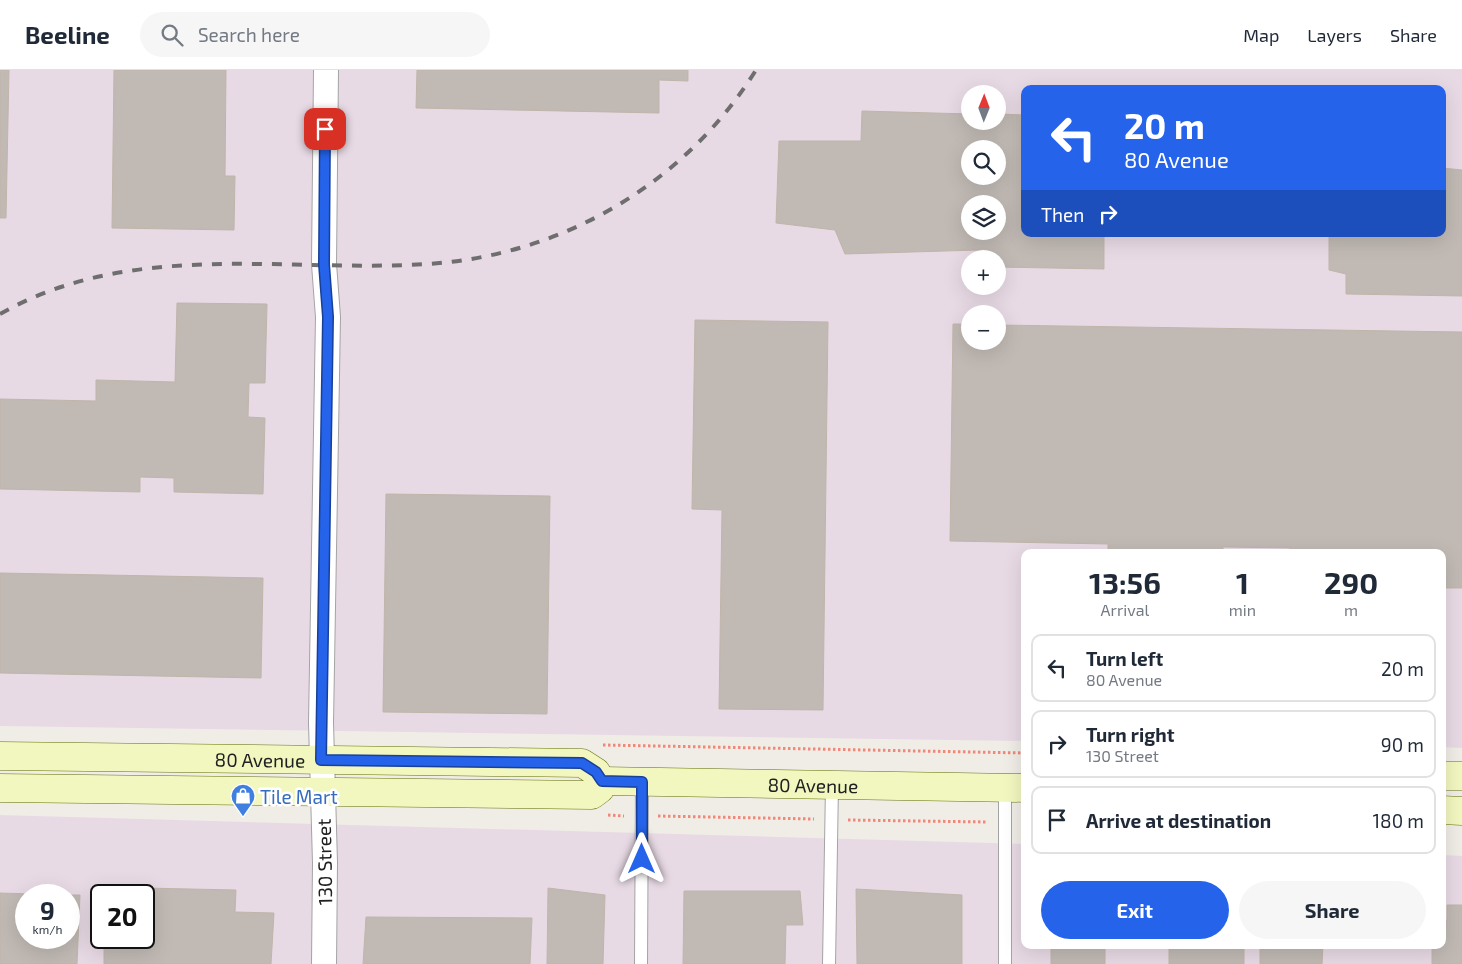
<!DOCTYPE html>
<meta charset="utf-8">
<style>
body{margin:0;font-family:"Exo 2",sans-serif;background:#f6f6f7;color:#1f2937;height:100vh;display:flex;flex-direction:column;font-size:19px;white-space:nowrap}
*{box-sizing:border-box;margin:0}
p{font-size:16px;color:#747a83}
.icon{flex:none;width:28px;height:28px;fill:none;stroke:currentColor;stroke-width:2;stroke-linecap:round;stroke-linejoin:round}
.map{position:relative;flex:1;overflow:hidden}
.panel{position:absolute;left:1021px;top:479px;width:425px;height:400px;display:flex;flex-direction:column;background:#fff;border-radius:10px;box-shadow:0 5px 20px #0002}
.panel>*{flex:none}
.top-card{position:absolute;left:1021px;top:15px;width:425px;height:152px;border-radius:10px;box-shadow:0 5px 20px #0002;background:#2563eb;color:#fff;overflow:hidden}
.needle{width:32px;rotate:1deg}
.fabs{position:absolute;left:961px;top:15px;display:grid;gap:10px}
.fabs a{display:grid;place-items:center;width:45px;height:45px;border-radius:50%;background:#fff;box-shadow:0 5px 20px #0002;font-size:25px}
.speed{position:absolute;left:15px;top:814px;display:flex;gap:10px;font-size:25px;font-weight:700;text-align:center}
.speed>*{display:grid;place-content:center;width:65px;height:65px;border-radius:50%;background:#fff;box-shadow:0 5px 20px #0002;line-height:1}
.speed small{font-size:12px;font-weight:400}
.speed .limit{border:2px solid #111;border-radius:8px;background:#fff;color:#111}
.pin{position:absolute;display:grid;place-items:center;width:42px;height:42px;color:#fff;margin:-21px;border-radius:10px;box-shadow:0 2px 8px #0006}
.me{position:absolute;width:55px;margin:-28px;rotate:0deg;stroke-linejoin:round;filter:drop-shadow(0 0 4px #0008)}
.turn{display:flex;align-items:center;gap:18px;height:105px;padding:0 20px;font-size:22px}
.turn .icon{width:65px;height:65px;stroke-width:2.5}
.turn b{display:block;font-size:35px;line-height:42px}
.then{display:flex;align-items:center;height:48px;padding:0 20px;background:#0003;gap:10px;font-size:19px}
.eta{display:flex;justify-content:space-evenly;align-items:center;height:85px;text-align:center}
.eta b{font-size:30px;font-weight:700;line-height:35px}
.action{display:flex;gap:10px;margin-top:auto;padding:10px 20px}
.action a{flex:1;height:58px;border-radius:30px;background:#2563eb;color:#fff;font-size:20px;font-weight:700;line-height:58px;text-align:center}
.action a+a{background:#f6f6f7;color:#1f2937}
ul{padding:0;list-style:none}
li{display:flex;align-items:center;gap:15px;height:68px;margin:0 10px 8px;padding:0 10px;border:2px solid #e0e1e3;border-radius:10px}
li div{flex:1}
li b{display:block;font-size:19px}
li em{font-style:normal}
header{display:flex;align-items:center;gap:30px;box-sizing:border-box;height:70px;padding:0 25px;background:#fff;border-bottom:1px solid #e0e1e3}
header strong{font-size:24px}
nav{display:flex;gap:28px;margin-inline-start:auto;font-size:18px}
.search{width:350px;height:45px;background:#f6f6f7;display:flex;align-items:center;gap:12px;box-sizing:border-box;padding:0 18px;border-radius:28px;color:#747a83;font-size:19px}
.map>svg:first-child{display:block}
</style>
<header>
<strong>Beeline</strong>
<div class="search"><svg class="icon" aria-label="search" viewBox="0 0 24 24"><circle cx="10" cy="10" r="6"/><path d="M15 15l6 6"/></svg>Search here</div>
<nav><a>Map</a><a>Layers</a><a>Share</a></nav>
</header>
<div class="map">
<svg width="1462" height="894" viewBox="0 0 1462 894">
<rect width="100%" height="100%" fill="#f0ede7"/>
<g fill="#e8dae5" fill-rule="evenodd">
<path d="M0,0h1462v678l-19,-1 -1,-195h-417v189l-1025,-15zM1025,19h417v145h-417zM970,24h28v27h-28zM970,79h28v27h-28zM970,134h28v27h-28zM970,189h28v27h-28zM970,244h28v27h-28z"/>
<path d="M0,745l1025,29v101h417l1,-90 19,1v108h-1462zM26,825h43v43h-43zM101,825h43v43h-43z"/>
</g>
<g fill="#c0b9b4" stroke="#c1b5aa" fill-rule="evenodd">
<path d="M0,0h9l-3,148h-6z"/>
<path d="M114,0h112l-1,106h10l-1,54 -122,-2z"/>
<path d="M417,0h271v11l-29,-1v33l-243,-5z"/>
<path d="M862,41l108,3v7h28v-7l27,1v119h79v35l-106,-2v-8h-19v-9l-134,4 -10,-24 -59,-7 3,-82h82zM970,79h28v27h-28zM970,134h28v27h-28z"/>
<path d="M1442,98l20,2v126l-116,-2v-20l-17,-4v-36h113z"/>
<path d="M177,233l90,1 -2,79h-16l-1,34 17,1 -2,76 -89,-2v-14l-34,-1v15l-140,-3v-90l96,2v-21l79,2z"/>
<path d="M695,250l133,2 -5,388 -104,-1 3,-199 -30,-1z"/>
<path d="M953,254h17v17h28v-16l464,7v256h-20v-36h-152v-4l-67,-1v5h-115v-8l-158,-3z"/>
<path d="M386,424l164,2 -3,218 -164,-2z"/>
<path d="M0,503l263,5 -2,100 -261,-5z"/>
<path d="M144,818l92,2 -1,22 39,1 -3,51h-167v-26h40z"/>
<path d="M548,818l57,7 -2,69h-56z"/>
<path d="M856,819l106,6v69h-105z"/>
<path d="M684,821h116l3,34h-17l-1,39h-102z"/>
<path d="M0,823l65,2h-39v43h43v-43h11l-3,69h-77z"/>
<path d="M1447,835h15v59h-30v-19h10v-24l5,-1z"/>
<path d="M366,847l166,1 -2,46h-167z"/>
<rect x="1051" y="875" width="54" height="19"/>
<rect x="1169" y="875" width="75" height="19"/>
<path d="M1260,875h63l-1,19h-62z"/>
</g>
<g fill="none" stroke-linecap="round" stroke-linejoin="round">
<defs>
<g id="service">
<path d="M641,894l1,-182"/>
<path d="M829,894l3,-179"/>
<path d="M1005,894v-176"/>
</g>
<path id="minor" d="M324,894l1,-101 -4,-140 7,-406 -4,-53 2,-194"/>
<g id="secondary">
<path id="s1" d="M0,686l582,7 14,9 6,9 -2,8 -8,6 -592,-7"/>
<path d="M1442,706h20"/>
<path id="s2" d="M602,711l423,7"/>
<path d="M1442,740l20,1"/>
</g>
</defs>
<use href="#service" stroke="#a4a4a4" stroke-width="14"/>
<use href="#minor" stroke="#a4a4a4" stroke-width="26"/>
<use href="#secondary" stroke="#64710d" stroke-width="29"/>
<g stroke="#f08778" stroke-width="3" stroke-dasharray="2.5 2.5" stroke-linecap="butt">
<path d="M603,675l422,8"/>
<path d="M608,745l16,1"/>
<path d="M658,746l156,3"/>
<path d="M848,750l139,2"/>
</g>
<use href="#service" stroke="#fff" stroke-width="12"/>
<use href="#minor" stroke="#fff" stroke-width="24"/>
<use href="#secondary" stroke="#f2f6bf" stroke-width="28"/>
<path stroke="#6e6e6e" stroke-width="4" stroke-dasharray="10 10" stroke-linecap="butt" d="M0,244c132,-75 284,-41 427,-50 134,-8 258,-80 329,-194"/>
</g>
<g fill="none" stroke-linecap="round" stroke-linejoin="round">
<defs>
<path id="route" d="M325,59l-1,135 4,53 -7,443 261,3 14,9 6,9 40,1v77"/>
</defs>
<use href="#route" stroke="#184099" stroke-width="12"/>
<use href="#route" stroke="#2563eb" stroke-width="9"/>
</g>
<defs>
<symbol id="shop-pin" viewBox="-11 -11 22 30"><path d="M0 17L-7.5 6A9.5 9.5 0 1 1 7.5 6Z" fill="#3f7fe0" stroke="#fff"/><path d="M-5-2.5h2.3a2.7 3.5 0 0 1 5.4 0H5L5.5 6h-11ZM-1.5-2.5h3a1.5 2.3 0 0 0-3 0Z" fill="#fff"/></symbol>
</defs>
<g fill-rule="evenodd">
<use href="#shop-pin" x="229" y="712" width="28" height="38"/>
</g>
<g text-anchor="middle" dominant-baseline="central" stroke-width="5" stroke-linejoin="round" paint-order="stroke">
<g font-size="19" fill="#202020" stroke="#fff">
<text stroke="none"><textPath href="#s1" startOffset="260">80 Avenue</textPath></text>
<text stroke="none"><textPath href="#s2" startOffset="211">80 Avenue</textPath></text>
<text transform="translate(324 792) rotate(-91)">130 Street</text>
</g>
<g font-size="19" fill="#366cbe" stroke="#fff" text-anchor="start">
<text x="260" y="726">Tile Mart</text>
</g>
</g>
</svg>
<div class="fabs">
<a><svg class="needle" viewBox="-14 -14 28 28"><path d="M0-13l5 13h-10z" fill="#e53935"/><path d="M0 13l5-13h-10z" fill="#747a83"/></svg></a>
<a><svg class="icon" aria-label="search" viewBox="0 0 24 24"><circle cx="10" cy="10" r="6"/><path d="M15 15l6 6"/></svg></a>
<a><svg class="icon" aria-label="layers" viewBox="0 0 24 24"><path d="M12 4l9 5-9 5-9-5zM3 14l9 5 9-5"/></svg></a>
<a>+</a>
<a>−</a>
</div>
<div class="speed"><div>9<small>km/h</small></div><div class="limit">20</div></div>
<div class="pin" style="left:325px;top:59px;background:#d93025"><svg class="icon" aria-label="arrive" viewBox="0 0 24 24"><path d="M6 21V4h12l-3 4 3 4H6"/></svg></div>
<svg class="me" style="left:642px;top:789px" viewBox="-20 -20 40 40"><path d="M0-17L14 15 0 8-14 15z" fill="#2563eb" stroke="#fff" stroke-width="4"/></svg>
<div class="top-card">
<div class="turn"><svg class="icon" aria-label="left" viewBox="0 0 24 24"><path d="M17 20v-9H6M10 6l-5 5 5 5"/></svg><div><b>20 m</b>80 Avenue</div></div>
<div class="then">Then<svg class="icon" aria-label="right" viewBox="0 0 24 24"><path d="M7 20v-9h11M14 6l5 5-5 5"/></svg></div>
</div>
<section class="panel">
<div class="eta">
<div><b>13:56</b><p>Arrival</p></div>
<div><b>1</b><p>min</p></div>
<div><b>290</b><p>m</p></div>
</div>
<ul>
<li><svg class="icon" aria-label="left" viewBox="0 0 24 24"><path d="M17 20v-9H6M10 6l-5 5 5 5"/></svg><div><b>Turn left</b><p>80 Avenue</p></div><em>20 m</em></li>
<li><svg class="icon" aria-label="right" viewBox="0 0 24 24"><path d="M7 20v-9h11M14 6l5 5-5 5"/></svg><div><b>Turn right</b><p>130 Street</p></div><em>90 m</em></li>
<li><svg class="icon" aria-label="arrive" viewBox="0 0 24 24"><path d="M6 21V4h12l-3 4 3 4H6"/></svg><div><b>Arrive at destination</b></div><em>180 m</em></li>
</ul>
<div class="action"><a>Exit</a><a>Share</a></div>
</section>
</div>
